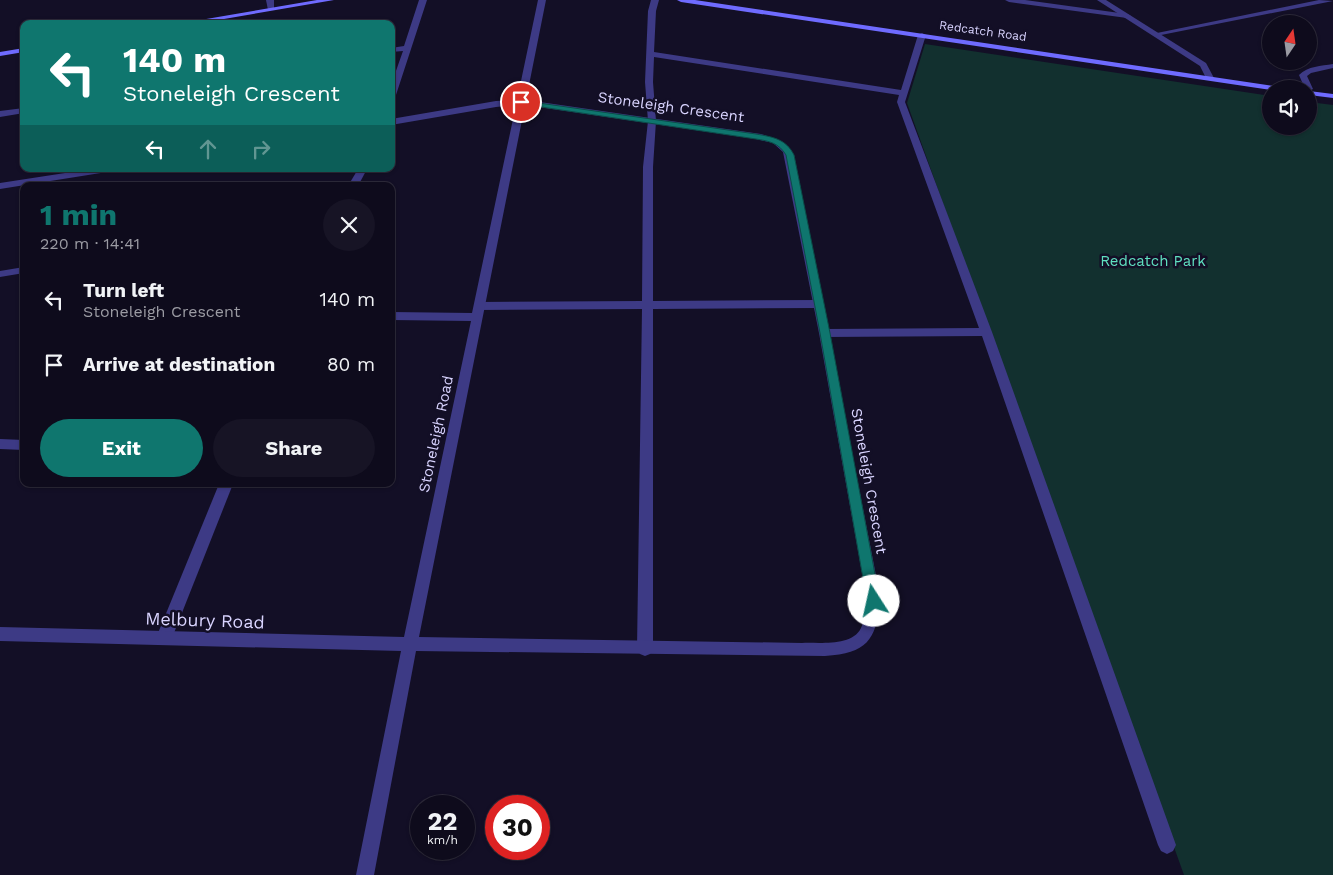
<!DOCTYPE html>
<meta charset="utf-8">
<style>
body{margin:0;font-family:"Work Sans",sans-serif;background:#171425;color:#f1f3f6;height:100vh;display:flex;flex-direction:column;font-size:19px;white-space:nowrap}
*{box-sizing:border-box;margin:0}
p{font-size:16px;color:#9b9ba3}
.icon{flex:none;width:28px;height:28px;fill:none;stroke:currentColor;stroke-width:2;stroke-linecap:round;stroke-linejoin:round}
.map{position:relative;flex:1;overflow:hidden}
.drawer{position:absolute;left:20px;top:182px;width:375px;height:305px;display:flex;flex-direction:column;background:#0e0b1c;border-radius:10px;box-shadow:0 1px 4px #0004,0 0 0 1px #2e2b3b}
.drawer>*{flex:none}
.top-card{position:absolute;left:20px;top:20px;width:375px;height:152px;border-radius:10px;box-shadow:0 1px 4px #0004,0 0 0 1px #2e2b3b;background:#0f766e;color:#fff;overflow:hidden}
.needle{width:32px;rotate:13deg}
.fabs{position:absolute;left:1262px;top:15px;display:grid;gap:10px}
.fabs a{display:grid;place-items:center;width:55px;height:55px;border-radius:50%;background:#0e0b1c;box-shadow:0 1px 4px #0004,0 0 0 1px #2e2b3b;font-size:25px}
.speed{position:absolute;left:410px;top:795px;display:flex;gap:10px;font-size:25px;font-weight:700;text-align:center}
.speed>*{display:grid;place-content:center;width:65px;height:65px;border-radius:50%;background:#0e0b1c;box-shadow:0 1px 4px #0004,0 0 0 1px #2e2b3b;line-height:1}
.speed small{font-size:12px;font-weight:400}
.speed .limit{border:8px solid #d22;background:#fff;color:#111}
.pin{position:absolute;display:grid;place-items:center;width:42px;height:42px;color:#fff;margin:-21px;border:2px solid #fff;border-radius:50%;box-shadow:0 1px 5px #0007}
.me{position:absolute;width:55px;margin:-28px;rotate:350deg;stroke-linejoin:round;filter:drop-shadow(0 0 4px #0008)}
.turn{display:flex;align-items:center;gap:18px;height:105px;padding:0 20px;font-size:22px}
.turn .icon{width:65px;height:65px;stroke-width:2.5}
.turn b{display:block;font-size:35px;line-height:42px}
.lanes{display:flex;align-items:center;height:48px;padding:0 20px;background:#0003;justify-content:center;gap:25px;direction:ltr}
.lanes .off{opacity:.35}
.round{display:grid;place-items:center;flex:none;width:52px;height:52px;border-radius:26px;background:#171425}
.summary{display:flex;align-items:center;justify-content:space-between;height:85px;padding:0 20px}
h1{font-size:30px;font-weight:700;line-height:38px;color:#0f766e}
.button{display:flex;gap:10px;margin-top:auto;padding:10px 20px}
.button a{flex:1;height:58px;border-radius:30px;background:#0f766e;color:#fff;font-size:20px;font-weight:700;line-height:58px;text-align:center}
.button a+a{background:#171425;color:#f1f3f6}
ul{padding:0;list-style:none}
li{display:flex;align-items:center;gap:15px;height:65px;padding:0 20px}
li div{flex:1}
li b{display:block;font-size:19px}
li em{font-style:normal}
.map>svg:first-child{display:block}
</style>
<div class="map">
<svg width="1333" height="875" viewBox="0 0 1333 875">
<rect width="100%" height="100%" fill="#130f26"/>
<path fill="#12302f" d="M925,44l346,52v30h38v-24l24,3v770h-149l-277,-772z"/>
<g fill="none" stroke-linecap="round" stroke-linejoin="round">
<g fill="#3d3a85" fill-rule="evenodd">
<path d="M419,0h8l-32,98 -4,2v-15l12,-34 -12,1v-4l13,-2z"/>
<path d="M651,0h8l-3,11 -2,41 247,38 17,-55 4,-2 4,2 -21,67 87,230 184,513 -3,6 -6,3 -6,-3 -3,-6 -176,-509 -157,1 -6,-4 6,-4 154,-1 -82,-226 2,-7 -245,-38 -1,25 3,39 -3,46v134l166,-1 5,4 -5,4 -166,1v340l-3,5 -5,2 -5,-2 -3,-5 5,-340 -163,1 -5,-4 5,-4 163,-1 1,-134 5,-46 -3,-39 3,-71z"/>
<path d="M1005,0h20l102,14 4,2 -4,2 -118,-16z"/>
<path d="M1319,0l14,1 -177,35 -4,-2z"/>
<path d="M24,108v5l-24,4v-6z"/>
<path d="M358,169h9l-9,17h-10z"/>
<path d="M24,267v6l-24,4v-6z"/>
<path d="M0,439l24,1v10l-24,-1z"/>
<path d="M219,484h14l-61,154 -3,5 -5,2 -5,-2 -3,-5z"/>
</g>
<g fill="#3d3a85" fill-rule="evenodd">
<path d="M266,0h8v10h-6z"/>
<path d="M538,0h8l-20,100 235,34 22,8 11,13 87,446c-6,40 -14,52 -56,55l-409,-5 -42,224h-18l45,-224 -401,-10v-14l404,10 67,-316 -80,-1v-8l81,1 44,-208 -20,2 -105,18v-6l105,-18 21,-1zM525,105l231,34 17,4 10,9 36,181 48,268c-2,9 -2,19 -6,27 -9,19 -42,14 -59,15l-383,-6z"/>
<path d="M1097,0h9l100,63 8,15 -7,2 -7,-14z"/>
<path d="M1333,64v4l-22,5 -4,3 6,13 -4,2v-2h-4l-6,-14c9,-9 22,-9 34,-11z"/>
<path d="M91,169h21l-5,3 -107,17v-6z"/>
</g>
<g fill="#6f6bff" fill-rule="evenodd">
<path d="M317,0h17l-139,24h-18z"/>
<path d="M677,0h18l586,87 4,2 -14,1 -590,-88z"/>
<path d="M24,48v4l-24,4v-4z"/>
<path d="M1309,91l24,3v4l-24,-3z"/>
</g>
</g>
<path fill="#0f766e" stroke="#0a4d48" d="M518,100l238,34c17,3 30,5 38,21l36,178 50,268 -1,4 -5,2 -5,-2 -2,-4 -47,-268 -34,-178c-7,-12 -17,-14 -30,-16l-235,-35 -3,-1z"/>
<g text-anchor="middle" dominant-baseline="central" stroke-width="5" stroke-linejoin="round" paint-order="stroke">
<g font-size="12" fill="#d9d4ff" stroke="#130f26">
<text transform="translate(983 31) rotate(8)">Redcatch Road</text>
</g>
<g font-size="15" fill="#d9d4ff" stroke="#130f26">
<text transform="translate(671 107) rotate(8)">Stoneleigh Crescent</text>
<text transform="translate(436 434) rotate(-78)">Stoneleigh Road</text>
<text transform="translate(869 481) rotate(80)">Stoneleigh Crescent</text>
</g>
<g font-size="15" fill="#5fe0c0" stroke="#130f26">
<text x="1153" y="261">Redcatch Park</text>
</g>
<g font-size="18" fill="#d9d4ff" stroke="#130f26">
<text transform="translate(205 620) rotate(2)">Melbury Road</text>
</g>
</g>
</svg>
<div class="fabs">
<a><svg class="needle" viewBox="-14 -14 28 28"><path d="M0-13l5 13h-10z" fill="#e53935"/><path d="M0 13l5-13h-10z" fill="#9b9ba3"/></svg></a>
<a><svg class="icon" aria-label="sound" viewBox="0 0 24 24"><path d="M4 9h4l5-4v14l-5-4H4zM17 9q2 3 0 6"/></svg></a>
</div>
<div class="speed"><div>22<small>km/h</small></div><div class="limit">30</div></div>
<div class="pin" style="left:521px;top:102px;background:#d93025"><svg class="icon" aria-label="arrive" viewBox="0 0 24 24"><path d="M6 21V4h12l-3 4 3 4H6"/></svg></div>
<svg class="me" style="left:874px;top:601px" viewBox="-20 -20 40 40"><circle r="19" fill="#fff"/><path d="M0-13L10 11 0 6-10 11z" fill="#0f766e"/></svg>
<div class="top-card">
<div class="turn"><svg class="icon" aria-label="left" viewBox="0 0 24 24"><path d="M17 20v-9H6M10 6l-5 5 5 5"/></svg><div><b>140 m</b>Stoneleigh Crescent</div></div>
<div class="lanes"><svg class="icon" aria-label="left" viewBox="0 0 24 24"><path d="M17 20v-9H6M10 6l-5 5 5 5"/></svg><svg class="icon off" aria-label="ahead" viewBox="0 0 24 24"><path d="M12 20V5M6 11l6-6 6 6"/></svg><svg class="icon off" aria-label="right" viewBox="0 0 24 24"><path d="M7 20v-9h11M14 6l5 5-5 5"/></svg></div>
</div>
<section class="drawer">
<div class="summary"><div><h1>1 min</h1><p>220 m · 14:41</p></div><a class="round"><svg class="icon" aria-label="close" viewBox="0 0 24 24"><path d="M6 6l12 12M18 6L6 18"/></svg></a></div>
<ul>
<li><svg class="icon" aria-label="left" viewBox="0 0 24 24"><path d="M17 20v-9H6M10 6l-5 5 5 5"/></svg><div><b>Turn left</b><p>Stoneleigh Crescent</p></div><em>140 m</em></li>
<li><svg class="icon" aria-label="arrive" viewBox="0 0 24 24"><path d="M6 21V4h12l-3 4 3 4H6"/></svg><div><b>Arrive at destination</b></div><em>80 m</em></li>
</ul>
<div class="button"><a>Exit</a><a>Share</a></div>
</section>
</div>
